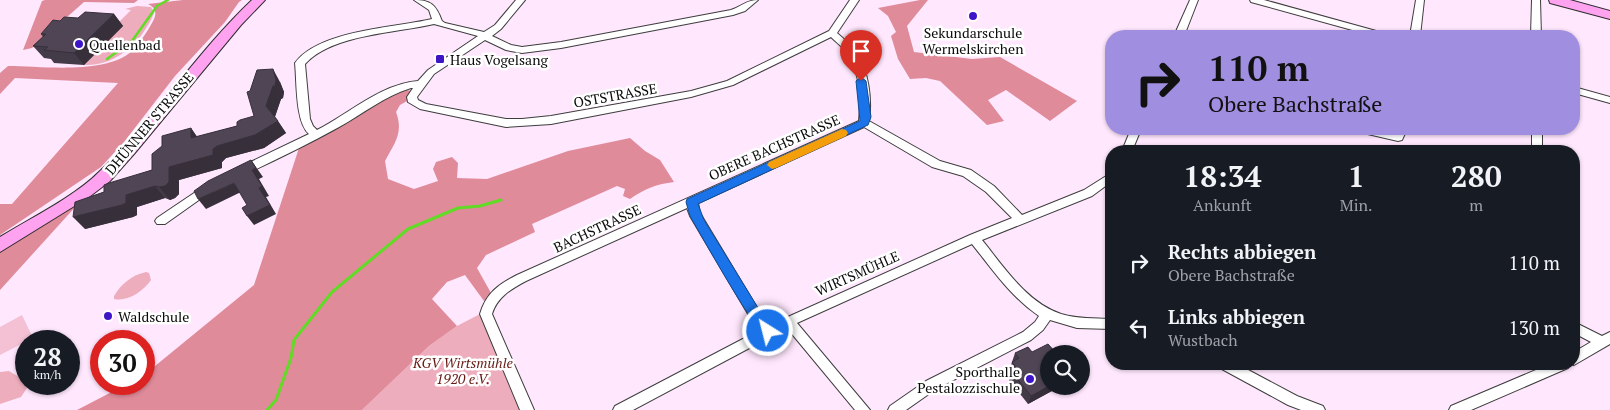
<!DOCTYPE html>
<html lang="de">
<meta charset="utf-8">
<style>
body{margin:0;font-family:"PT Serif",serif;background:#20242c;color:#f1f3f6;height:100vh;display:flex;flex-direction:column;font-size:19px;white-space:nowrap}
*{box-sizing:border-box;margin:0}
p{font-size:16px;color:#9ea1a6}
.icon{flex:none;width:28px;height:28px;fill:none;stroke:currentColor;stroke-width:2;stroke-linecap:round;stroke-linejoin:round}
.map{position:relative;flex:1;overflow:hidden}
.details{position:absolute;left:1105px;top:145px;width:475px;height:225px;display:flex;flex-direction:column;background:#171b24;border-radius:20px;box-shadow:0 1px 4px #0004}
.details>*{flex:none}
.banner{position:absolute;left:1105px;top:30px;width:475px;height:105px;border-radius:20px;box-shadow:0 1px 4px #0004;background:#a08fe1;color:#111;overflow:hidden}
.buttons{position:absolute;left:1040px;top:345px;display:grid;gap:10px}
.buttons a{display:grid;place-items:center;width:50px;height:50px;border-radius:50%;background:#171b24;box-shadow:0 1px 4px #0004;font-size:25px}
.speed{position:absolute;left:15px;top:330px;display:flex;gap:10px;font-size:25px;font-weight:700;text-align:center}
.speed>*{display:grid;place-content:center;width:65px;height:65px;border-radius:50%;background:#171b24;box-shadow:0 1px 4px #0004;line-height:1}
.speed small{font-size:12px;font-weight:400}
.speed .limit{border:8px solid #d22;background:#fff;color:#111}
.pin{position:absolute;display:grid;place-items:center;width:42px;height:42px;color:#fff;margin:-51px -21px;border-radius:50% 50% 50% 0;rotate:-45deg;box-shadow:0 0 5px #0007}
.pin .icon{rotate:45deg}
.me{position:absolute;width:55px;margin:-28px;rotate:324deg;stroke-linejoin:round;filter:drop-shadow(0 0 4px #0008)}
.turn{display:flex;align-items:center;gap:18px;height:105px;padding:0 20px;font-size:22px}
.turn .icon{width:65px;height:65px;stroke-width:2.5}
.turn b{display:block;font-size:35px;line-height:42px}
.eta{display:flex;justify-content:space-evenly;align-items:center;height:85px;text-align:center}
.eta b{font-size:30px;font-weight:600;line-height:35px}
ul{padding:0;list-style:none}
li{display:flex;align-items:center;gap:15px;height:65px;padding:0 20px}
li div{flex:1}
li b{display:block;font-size:19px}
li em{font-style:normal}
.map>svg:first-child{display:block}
</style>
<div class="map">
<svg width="1610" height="410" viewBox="0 0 1610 410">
<rect width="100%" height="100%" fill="#ffe7fd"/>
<g fill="#edadbd">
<path d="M137,6l14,1 3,6c-12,29 -37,53 -70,52l38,-39 -6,-1 15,-15 -6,-1z"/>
<path d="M146,272l3,1 2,7c-8,11 -23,22 -37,19v-3c7,-12 18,-21 32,-24z"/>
<path d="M480,314l43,96h-161l67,-64 28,-20z"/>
<path d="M9,371l15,9 3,8 -6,9 -21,7v-32z"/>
</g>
<g fill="#df8b9a">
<path d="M45,0h93l-4,3 -50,-1 -52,46 -9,2 19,-49z"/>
<path d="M183,0h59l-3,2 -14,20 -50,54 -51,66 -23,25 -101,68v-31h12l106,-121 -103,-5 -15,16v-21l8,-7c34,0 97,9 124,-15 7,-7 15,-19 20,-28 5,-8 5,-15 -4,-19z"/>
<path d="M920,0h8l-21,26 7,26 58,7 28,-2 77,44 -27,20 -44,-31 -18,10 16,21 -17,4 -47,-44 -14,-3 -16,1 -12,-20 -7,-23 5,-4 -8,-16 -10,-8z"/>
<path d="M404,89l7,2 -4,10 -7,4 -4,7c8,21 -2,32 -11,49l3,18 26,10 24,-8 -5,-12 3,-7 16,-5 6,6 -1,15 30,1 81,-28 62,-13 15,13 15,9 14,22c-17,2 -30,7 -44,17l-7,-3 2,-7 -8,-3 -85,38 3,8 -49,23 -9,13 14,25 -7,8 -19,-26 -18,7 -15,17 25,27 -28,20 -67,64h-285l50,-26h17v-9l110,-90 45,-137z"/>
<path d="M87,194l-87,96v-40z"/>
</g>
<path fill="#f3c0d4" d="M22,315l11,23 -33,17v-28z"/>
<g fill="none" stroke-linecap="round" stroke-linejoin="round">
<path stroke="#61db25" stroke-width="2.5" d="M107,59l25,-18 25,-35 11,-6"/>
<path stroke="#61db25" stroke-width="3" d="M267,410l9,-10 15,-42 3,-18 38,-48 76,-63 50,-21 22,-2 21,-6"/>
<defs>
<g id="minor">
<path d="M414,0c17,0 22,5 28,21l3,2 39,9 11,-7 21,-25h9l-24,29 -9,7 19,9 11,2 39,-5 170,-32c11,-4 16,-10 27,-10l-13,11 -12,4 -172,33 -39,5 -16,-3 -21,-10 -51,34 -17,23 1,3 8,4 80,15h16l29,-3 140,-25 36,-10 102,-50 21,-31h9l-22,33c7,6 14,12 19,19 13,19 16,48 13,69l71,40 31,9 23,16 28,29 62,-25 27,-17v9l-19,14 -110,44c22,27 44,62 79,74 16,5 34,4 50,5v10l-34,-1 -27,-8 -7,10 -12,10 -95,49 -30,21h-18l2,-4 36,-25 97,-49 12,-10 4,-6c-28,-19 -46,-46 -67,-72l-175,79 73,87h-15l-68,-82 -154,82h-20l2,-4 145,-76 -9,-11 -61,-103 -3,-8 -161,73c-15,8 -29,16 -34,33l42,96h-14l-40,-96c6,-21 19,-30 37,-39l342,-154c2,-20 1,-50 -11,-67 -4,-6 -11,-11 -17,-17l-98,48 -42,12 -140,27 -45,3 -86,-18 -12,-7 -1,-5 6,-9h-2c-27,8 -48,26 -72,39 -30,17 -62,32 -93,47h-8l-1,-3 1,-3 71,-34c-14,-12 -12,-53 -14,-71 24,-33 99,-35 137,-44l-3,-9zM434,24l44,12 -50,34 -10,11c-37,3 -68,32 -101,49l-4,-4 -3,-7 -5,-55c27,-30 92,-31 129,-40zM864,127l68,40 31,9 23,16 26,26 -42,17 -200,90 -11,-14 -59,-98 -2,-10z"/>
<path d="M1190,0h8l-14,36h-10z"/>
<path d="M1250,0h14l123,34 2,2h-15l-123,-34z"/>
<path d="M1416,0h8l-4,36h-10z"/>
<path d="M1532,0h8l1,36h-10z"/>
<path d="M1574,87l36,10v6l-36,-10z"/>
<path d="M1131,129h10l-9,22h-10z"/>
<path d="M1358,129h20l17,4 2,-4h10l-5,11 -4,1 -39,-9z"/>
<rect x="1532" y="129" width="10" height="22"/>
<path d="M209,183l4,1 2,3 -2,3 -48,34h-8l-2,-3 2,-3z"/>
<path d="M1574,322l28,14 8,-4v12l-36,21 -2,-1h2v-12l17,-10 -17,-9z"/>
<path d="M1218,364h19l60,32 26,10 2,4h-24l-13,-5 -68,-37z"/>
<path d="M1550,364h20l-2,4 -97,42h-22l2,-4z"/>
</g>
<g id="secondary">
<path d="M252,0h13l-24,25 -107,129 -24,27 -21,16 -89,55v-15c31,-19 74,-40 99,-65 56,-53 97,-119 153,-172z"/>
<path d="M1549,0h21l40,11v8l-60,-16z"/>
</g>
</defs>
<use href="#minor" stroke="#3d3d3d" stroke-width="2"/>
<use href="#secondary" stroke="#2c2c2c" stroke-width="2"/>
<use href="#minor" fill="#fff" fill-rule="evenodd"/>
<use href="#secondary" fill="#ffa2f0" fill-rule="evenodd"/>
</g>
<g fill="#443b48">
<path d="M114,14l9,12 -39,39 -30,-2 -3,-4 -7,-1 -11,-12 10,-9 -2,-3 19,-13z"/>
<path d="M280,82l4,10 -1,6 -2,1 -6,18 11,16 -22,15 -38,10 -4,4v6l-43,12v14l-4,4 -5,2 -5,-2 -28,9v8l-4,2 -48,12 19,-37 48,-22 39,-42 6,9 40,-11 17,-10z"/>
<path d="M1015,353l34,33h12l-33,18 -19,-24 2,-6 -2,-3z"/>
</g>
<g fill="#37303b">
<path d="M114,14l9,12 -39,39 -10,-12z"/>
<path d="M273,69l7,13 4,10 -1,6 -2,1 -7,20 -8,-13z"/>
<path d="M278,121l8,12 -22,15 -38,10 -4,4v6l-43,12v14l-4,4 -5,2 -11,-13 10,-20 48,-21z"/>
<path d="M191,128l9,13 -9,-3z"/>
<path d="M251,160l12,17 -4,2 10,17 -3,1 10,17 -22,11 -7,-9 5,-46z"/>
<path d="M234,183l7,9 -35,17 -8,-10z"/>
<path d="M155,186l10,12 -28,9v8l-4,2 -48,12 -12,-12 53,-22z"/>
<path d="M1049,386h12l-33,18 3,-8z"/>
</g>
<g fill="#4f4554" stroke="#37303b">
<path d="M85,12l29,2 -40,39 -30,-3 4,-3 -15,-1 13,-12h-5l12,-14 7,1 4,-4 14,1z"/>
<path d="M273,69l3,11 -1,6h-2l-7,20 12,15 -23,14 -38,11 -4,3v6l-44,12v15l-4,4 -6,1 -4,-1 -29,9v8l-4,2 -49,12 2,-15 29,-10v-7l5,-2 43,-13v-16l10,-8v-10l29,-8v10l46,-12v-4l3,-2 14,-4 -7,-24 3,-1 7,-21z"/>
<path d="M251,160l5,8 -4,2 10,16 -3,2 11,17 -23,11 -5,-8 5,-3 -13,-22 -36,16 -4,-8 14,-10z"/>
<path d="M1048,344l9,10h-8v32l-18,10 -19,-24 5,-3 -5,-7 7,-4 -4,-5 13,-6 4,5z"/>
</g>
<path fill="#1a73e8" stroke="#114b97" d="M861,77l5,4 5,36 -3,8 -170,79 6,16 56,91 14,20 -2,4c-3,1 -4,2 -7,0 -11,-5 -65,-102 -75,-119l-4,-14 1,-3 173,-78 -4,-40z"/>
<path fill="#f59e0b" d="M842,129l4,1 2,3 -2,3 -70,32 -4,1 -5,-4 2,-3z"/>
<g fill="#3d15c7" stroke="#fff" stroke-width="2">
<circle cx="973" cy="16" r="5"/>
<circle cx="79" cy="44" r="5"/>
<rect x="435" y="54" width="10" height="10" rx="2.5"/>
<circle cx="108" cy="316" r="5"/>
<circle cx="1030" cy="379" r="5"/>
</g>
<g text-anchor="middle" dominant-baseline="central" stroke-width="5" stroke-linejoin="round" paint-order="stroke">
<g font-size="14" fill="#0a0a0a" stroke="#fff" text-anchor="start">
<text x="973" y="32" text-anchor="middle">Sekundarschule<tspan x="973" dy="16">Wermelskirchen</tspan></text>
<text x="89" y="44">Quellenbad</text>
<text x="450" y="59">Haus Vogelsang</text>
<text x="118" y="316">Waldschule</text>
<text x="1020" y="371" text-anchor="end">Sporthalle<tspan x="1020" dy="16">Pestalozzischule</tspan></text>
</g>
<g font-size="14" fill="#0a0a0a" stroke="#fff">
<text transform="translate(615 95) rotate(-10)">OSTSTRASSE</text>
<text transform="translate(149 123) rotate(-50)">DHÜNNER STRASSE</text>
<text transform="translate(774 147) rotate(-24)">OBERE BACHSTRASSE</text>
<text transform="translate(597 228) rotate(-25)">BACHSTRASSE</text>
<text transform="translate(857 273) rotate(-24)">WIRTSMÜHLE</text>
</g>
<g font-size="14" font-style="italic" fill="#671a15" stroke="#fff">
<text x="463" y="362">KGV Wirtsmühle<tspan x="463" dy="16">1920 e.V.</tspan></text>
</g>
</g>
</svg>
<div class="buttons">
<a><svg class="icon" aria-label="search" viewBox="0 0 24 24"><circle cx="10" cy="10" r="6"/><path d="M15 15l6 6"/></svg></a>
</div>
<div class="speed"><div>28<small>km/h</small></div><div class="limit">30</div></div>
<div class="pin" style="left:861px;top:81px;background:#d93025"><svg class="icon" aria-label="arrive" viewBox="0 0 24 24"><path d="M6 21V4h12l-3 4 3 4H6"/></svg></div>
<svg class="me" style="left:768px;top:331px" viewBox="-20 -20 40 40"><circle r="17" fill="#1a73e8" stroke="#fff" stroke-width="3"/><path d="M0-11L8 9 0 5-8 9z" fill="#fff"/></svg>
<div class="banner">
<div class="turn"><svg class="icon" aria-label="right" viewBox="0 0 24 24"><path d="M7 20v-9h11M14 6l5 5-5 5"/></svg><div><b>110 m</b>Obere Bachstraße</div></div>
</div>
<section class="details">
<div class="eta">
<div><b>18:34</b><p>Ankunft</p></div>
<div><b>1</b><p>Min.</p></div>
<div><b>280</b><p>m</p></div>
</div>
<ul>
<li><svg class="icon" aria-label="right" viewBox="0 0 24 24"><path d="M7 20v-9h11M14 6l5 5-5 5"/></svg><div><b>Rechts abbiegen</b><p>Obere Bachstraße</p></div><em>110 m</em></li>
<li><svg class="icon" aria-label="left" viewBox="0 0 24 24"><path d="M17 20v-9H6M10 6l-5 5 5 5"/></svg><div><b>Links abbiegen</b><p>Wustbach</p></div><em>130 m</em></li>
</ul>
</section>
</div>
